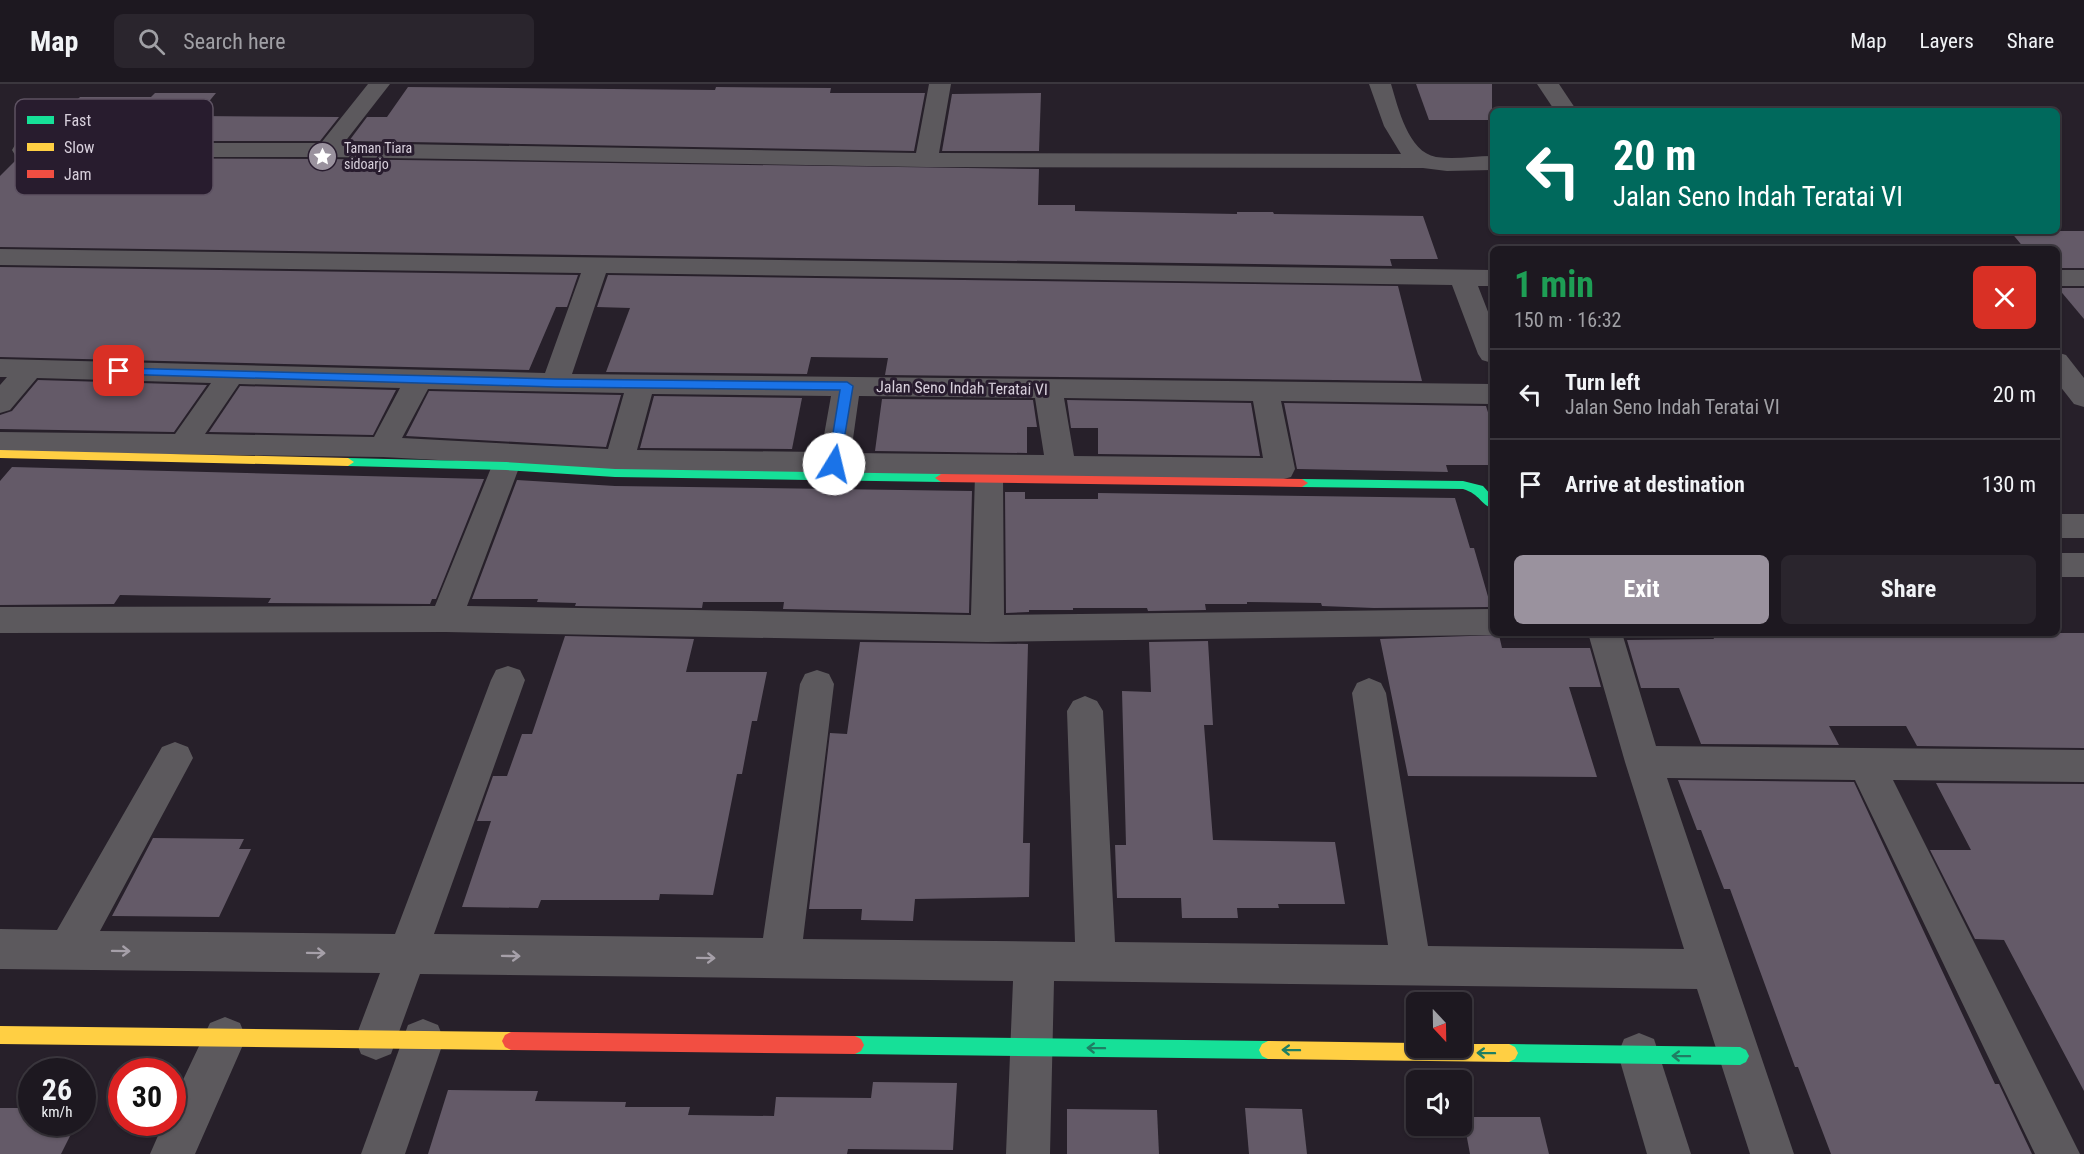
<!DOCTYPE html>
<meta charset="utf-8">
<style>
body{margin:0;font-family:"Roboto Condensed",sans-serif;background:#2a252d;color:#f1f3f6;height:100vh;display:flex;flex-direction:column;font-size:22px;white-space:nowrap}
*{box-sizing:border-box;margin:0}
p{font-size:20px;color:#a0a0a5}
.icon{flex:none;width:33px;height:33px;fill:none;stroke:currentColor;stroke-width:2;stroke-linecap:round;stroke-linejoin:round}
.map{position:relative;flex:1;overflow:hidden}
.panel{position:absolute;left:1490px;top:162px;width:570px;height:390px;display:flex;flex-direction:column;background:#1d1820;border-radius:9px;box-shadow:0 2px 4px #0004,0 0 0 2px #3b373e}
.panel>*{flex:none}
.guide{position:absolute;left:1490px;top:24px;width:570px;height:126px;border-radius:9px;box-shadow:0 2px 4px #0004,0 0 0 2px #3b373e;background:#00695c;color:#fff;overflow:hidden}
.needle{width:39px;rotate:158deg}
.fabs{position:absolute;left:1406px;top:908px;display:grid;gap:12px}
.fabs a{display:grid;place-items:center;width:66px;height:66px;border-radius:9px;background:#1d1820;box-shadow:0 2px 4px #0004,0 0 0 2px #3b373e;font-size:30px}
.speed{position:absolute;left:18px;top:974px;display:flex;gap:12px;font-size:30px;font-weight:700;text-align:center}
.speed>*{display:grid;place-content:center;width:78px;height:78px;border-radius:50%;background:#1d1820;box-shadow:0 2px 4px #0004,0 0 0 2px #3b373e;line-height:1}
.speed small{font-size:15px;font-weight:400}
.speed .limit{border:9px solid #d22;background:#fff;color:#111}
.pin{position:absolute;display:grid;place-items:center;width:51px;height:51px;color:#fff;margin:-26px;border-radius:12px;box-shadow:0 3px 9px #0006}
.me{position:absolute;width:66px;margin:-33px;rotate:9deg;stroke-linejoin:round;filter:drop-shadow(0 0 4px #0008)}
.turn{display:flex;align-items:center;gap:21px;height:126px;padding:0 24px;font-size:27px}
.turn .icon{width:78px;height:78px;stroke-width:2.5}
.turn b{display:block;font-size:42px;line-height:51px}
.round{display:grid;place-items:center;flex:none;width:63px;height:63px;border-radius:9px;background:#2a252d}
.headline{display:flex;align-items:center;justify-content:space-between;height:102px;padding:0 24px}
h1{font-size:36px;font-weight:700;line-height:45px;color:#1e9e55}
.button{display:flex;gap:12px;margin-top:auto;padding:12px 24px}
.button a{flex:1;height:69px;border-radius:9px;background:#9a929e;color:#fff;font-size:24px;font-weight:700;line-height:69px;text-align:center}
.button a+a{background:#2a252d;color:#f1f3f6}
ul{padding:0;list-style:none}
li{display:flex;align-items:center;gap:18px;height:90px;padding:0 24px;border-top:2px solid #3b373e}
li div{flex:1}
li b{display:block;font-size:22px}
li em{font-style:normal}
header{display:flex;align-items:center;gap:36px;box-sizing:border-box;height:84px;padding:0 30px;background:#1d1820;border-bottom:2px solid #3b373e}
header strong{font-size:28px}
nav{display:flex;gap:33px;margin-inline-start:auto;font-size:21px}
.search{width:420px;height:54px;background:#2a252d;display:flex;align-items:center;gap:15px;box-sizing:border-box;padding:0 21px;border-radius:9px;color:#a0a0a5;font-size:22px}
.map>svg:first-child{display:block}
</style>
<header>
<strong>Map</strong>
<div class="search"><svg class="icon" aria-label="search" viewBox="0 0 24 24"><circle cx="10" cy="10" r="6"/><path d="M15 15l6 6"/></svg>Search here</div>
<nav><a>Map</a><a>Layers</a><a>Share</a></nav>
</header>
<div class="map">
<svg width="2084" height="1070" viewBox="0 0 2084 1070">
<rect width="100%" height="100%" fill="#27202a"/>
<g fill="#645a68">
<path d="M1416,0h76v36h-63z"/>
<path d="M408,3l307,3 1,-3 115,1 -1,5h95l-11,58 -565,-10 18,-24h20z"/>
<path d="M155,9h61l-19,23 142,1 -19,24h-284l44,-44h71z"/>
<path d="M1041,9l-2,58h-97l10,-57z"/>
<path d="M18,74l309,1 712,10 -1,36h37v6l162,3v-2h36l1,2 149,2 15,43h-48l2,7 -1392,-19v-71z"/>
<path d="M2010,147h74v37h-28v-19h-31z"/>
<path d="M0,183l578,8 -11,32h-11l-27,63 -529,-13z"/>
<path d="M608,191l790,11 24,95 -537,-6 3,-17 -77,-1 -4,17 -201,-2 24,-64 -33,-1z"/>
<path d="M2058,204h26v31z"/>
<path d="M38,296l169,5 -33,47 -174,-3v-14l12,-4z"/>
<path d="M240,302l156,4 -23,45 -164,-3z"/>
<path d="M429,307l192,4 -15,52 -200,-11z"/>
<path d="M654,312l148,2 -10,51 -152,-1z"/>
<path d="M882,315l151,1 4,27h-10v26l-152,-2z"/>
<path d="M1067,316l184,3 9,53 -162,-2v-26h-27z"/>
<path d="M1284,319l202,3 6,19v40h-46l2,7 -151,-3z"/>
<path d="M12,383l472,12 -48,120h-4l-2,5 -162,-1 3,-5 -151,-3 -6,9 -114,1v-124z"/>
<path d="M517,396l98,6 357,5 -3,122 -186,-4 1,-7h-81l-1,6 -127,-2 1,-3 -39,-1 1,-3h-66z"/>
<path d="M1005,408h20v7h73v-6l357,5 15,50h4l17,59 -117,1 -52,-2 -1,-3 -74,-1v2h-42l1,6 -58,1 -1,-3h-74v2h-44v2l-23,1z"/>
<path d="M1711,549h373v115l-167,-2 -11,-20h-77l10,19 -138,-1 -22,-56h-38l-14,-48 87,-1z"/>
<path d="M1499,551l3,13h88l11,39h-32l28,90 -189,-1 -28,-137z"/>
<path d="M565,552l129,3 -8,33h81l-10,49h-5l-10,53h-5l-24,121 -53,-1 -1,6h-118l-3,8 -76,-1 29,-86h-14l16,-45h14l15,-42h10z"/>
<path d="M1208,557l5,84h-9l9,115 122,2 10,62h-67l1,4h-42l1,10h-56l-1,-20h-64l-2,-53h11l-4,-154 29,1 -2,-50z"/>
<path d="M860,558l168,2 -5,199h7l-1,54 -114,2 -2,22 -52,-1 1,-11h-53l21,-176 17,1z"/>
<path d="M1678,696l176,2 141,302h4l33,70h-201l-33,-87h-3l-65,-178h-6l-23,-59h-4z"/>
<path d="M1936,699l148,1v307l-80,-151 -29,-1 -45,-89h41z"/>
<path d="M153,754l91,1 -5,10h12l-32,68 -107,-1z"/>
<path d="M873,998l84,1 -4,67 -105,-1 -1,5h-419l20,-64 90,1 -3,10 91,1 -1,5h65l-2,8 86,1 2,-19 95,1z"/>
<path d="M0,1024h32v14h45l-16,32h-61z"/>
<path d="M1245,1024l57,1 5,45h-58z"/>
<path d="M1067,1025l90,1 2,44h-92z"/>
<path d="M1463,1033h77l9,37h-79z"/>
</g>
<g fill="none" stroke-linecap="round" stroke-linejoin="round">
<g fill="#5c595d" fill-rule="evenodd">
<path d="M368,0h22l-46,59 572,10 13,-69h22l-12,69 462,1 -17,-28 -15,-42h22c7,23 17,68 45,73 19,3 38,-1 56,-1v14l-45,1 -24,-3 -497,-1 -599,-10h-304l-8,-2 -3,-5 3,-5 8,-2h298z"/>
<path d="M1537,0h22l18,27h-22z"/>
<path d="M0,165l1492,21v16h-14l14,36v41l-10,-3 -4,-6 -26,-69 -846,-12 -34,101 920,10v20l-211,-3 14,68 -4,8 -11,3 -277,-4 1,139 488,-6v24h7l-7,2 -505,7 -541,-10 -446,1v-26l435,-1 58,-143 -110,-6 -383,-5v-20l175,2 36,-51 -174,-5 -27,32 -10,3v-28l7,-8h-7v-18l545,14 36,-100 -581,-8zM239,300l161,4 -26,49 -169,-3zM428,305l196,4 -16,56 -206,-11zM652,310l179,2 -10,56 -184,-2zM859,312l176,2 9,57 -193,-2zM1064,314l189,3 10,57 -189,-2zM520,381l99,6 356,4 -4,140 -504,-9z"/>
<rect x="2056" y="186" width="28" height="16"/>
<path d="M2056,268l10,3 18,23v29l-10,-3 -18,-23z"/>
<rect x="2056" y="430" width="28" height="24"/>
<rect x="2056" y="469" width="28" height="24"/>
<path d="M1588,549h34l34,113 428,4v32l-191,-2 187,374h-45l-180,-374 -188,-2 127,376h-44l-53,-165 -643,-8 -4,173h-44l7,-173 -593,-7 -29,80 -15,6 -15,-6 -6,-15 25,-66 -380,-4v-40l57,1 105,-183 13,-5 13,5 5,11 -93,173 295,3 96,-254 5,-10 12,-4 12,4 5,10 -91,254 329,4 37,-254 5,-10 12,-4 12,4 5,10 -31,255 272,3 -8,-231 6,-10 12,-5 12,5 6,10 12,231 273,3 -36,-252 5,-10 12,-5 12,5 5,10 42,253 256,3 -59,-187z"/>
<path d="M225,933l15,6 6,15 -51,116h-45l14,-32h8v-19l38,-80z"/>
<path d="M423,935l15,6 6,15 -39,114h-44l47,-129z"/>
<path d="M1639,949l15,6 37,115h-44l-29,-100 6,-15z"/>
</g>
<g fill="#16e098" fill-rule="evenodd">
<path d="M348,374l158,4 109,7 326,5 6,4 -6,4 -326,-5 -109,-7 -158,-4 -6,-4z"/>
<path d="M1302,395l161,2 20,5 9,10v12c-11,-3 -12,-14 -29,-19l-161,-2 -6,-4z"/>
<path d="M855,952l413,5 6,3 3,6 -3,6 -6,3 -413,-5 -6,-3 -3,-6 3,-6z"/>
<path d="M1509,960l231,3 6,3 3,6 -3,6 -6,3 -231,-3 -6,-3 -3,-6 3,-6z"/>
</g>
<g fill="#ffcf43" fill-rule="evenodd">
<path d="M0,366l348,8 6,4 -6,4 -348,-8z"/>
<path d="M0,942l511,6 6,3 3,6 -3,6 -6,3 -511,-6z"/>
<path d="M1268,957l148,2v4h45v-3h48l6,3 3,6 -3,6 -6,3 -241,-3 -6,-3 -3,-6 3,-6z"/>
</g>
<g fill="#f24e42" fill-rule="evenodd">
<path d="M941,390l361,5 6,4 -6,4 -361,-5 -6,-4z"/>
<path d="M511,948l344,4 6,3 3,6 -3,6 -6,3 -344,-4 -6,-3 -3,-6 3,-6z"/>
</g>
</g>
<defs><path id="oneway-shaft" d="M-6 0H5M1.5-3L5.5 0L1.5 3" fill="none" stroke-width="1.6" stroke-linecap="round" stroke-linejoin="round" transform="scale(1.5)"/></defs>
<g stroke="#a6a0a9">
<use href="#oneway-shaft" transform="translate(121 867) rotate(1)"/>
<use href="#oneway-shaft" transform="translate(316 869) rotate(1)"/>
<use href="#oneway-shaft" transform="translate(511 872) rotate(1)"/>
<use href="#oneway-shaft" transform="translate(706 874) rotate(1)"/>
</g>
<g stroke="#1f7e63">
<use href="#oneway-shaft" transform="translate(1096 964) rotate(-179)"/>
<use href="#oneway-shaft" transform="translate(1291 966) rotate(-179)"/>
<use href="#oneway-shaft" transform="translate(1486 969) rotate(-179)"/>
<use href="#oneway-shaft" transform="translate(1681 972) rotate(-179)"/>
</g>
<path fill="#1a73e8" stroke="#114b97" stroke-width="1.5" d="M119,284l436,11 292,3 6,4 -13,78 -6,4 -6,-4 12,-74 -285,-3 -440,-13v-5z"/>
<defs>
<symbol id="sight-disc" viewBox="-11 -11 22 22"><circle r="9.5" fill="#9a929e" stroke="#281c2e"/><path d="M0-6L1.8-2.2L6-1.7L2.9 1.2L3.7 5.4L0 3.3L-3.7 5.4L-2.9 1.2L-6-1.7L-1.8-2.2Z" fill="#fff"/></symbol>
</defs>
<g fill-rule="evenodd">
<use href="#sight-disc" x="306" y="56" width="33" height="33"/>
</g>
<g text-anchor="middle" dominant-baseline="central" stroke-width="6" stroke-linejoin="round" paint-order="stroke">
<g font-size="14" fill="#d8d0dc" stroke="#281c2e" text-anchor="start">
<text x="344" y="64">Taman Tiara<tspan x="344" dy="16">sidoarjo</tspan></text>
</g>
<g font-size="16" fill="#d8d0dc" stroke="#281c2e">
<text transform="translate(962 304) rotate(1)">Jalan Seno Indah Teratai VI</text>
</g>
</g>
<rect x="15" y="15" width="198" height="96" rx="9" fill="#281c2e" stroke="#5d5262" stroke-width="1.5"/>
<rect x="27" y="32" width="27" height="8" fill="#16e098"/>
<rect x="27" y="59" width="27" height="8" fill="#ffcf43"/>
<rect x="27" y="86" width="27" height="8" fill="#f24e42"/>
<g font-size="16" fill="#d8d0dc">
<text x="64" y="42">Fast</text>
<text x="64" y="69">Slow</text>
<text x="64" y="96">Jam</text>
</g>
</svg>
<div class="fabs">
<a><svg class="needle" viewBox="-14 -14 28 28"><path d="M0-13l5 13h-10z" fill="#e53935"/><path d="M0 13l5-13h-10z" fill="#a0a0a5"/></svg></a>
<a><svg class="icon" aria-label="sound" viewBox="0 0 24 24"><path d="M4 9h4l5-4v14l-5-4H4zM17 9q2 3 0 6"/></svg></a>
</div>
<div class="speed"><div>26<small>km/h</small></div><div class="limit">30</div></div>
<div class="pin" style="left:119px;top:287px;background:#d93025"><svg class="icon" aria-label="arrive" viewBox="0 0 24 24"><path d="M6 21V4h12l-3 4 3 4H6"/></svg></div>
<svg class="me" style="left:834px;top:380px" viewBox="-20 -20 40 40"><circle r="19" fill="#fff"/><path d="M0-13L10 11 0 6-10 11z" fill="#1a73e8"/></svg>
<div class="guide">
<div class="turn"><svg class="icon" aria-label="left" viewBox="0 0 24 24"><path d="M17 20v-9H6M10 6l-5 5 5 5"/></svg><div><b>20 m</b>Jalan Seno Indah Teratai VI</div></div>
</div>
<section class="panel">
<div class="headline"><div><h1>1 min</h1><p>150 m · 16:32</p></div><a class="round" style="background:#d93025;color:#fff"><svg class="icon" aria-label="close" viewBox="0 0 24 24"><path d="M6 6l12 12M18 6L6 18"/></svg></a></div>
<ul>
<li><svg class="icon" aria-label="left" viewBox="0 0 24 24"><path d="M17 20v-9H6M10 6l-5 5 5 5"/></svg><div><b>Turn left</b><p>Jalan Seno Indah Teratai VI</p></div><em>20 m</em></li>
<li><svg class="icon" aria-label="arrive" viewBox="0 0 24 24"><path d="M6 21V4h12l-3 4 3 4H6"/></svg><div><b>Arrive at destination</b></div><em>130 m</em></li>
</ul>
<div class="button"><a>Exit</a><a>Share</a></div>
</section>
</div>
